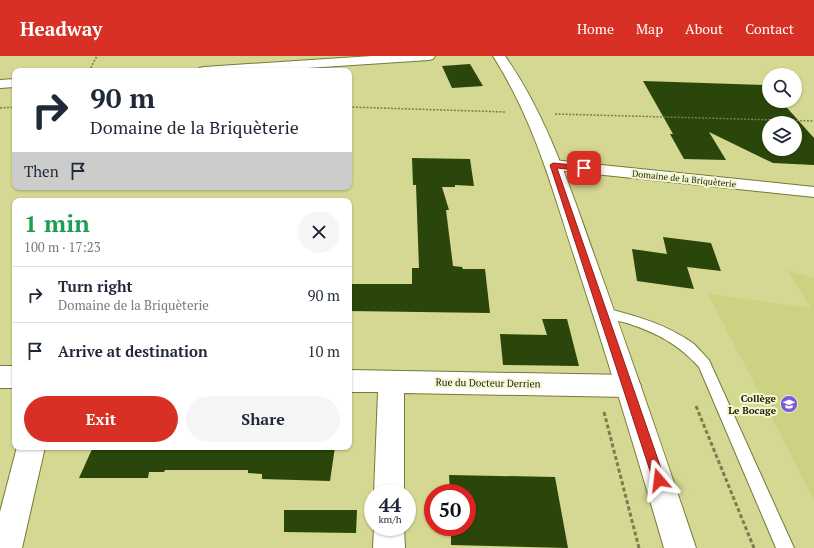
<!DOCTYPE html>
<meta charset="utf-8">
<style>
body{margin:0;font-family:"PT Serif",serif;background:#f6f6f7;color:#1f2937;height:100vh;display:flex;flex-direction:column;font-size:15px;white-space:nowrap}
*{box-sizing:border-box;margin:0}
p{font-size:13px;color:#747a83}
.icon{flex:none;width:22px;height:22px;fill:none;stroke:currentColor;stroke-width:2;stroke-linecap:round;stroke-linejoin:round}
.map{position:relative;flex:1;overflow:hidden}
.panel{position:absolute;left:12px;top:142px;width:340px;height:252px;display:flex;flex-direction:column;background:#fff;border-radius:8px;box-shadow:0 1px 3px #0004}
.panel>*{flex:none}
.top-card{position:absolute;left:12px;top:12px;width:340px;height:122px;border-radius:8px;box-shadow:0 1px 3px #0004;background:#fff;color:#1f2937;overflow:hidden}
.controls{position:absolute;left:762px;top:12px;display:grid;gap:8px}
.controls a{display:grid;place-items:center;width:40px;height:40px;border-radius:50%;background:#fff;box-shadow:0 1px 3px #0004;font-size:20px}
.speed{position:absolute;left:364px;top:428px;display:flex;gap:8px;font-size:20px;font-weight:700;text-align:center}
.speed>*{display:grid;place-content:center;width:52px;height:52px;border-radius:50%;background:#fff;box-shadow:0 1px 3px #0004;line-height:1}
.speed small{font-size:10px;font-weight:400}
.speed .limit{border:6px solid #d22;background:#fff;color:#111}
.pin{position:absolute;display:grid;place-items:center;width:34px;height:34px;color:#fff;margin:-17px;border-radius:8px;box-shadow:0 2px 6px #0006}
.me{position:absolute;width:44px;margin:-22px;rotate:343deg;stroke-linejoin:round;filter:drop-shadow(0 0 3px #0008)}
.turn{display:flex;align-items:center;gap:14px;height:84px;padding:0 12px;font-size:18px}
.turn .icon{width:52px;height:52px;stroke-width:2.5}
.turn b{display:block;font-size:28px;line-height:34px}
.then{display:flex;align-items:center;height:38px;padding:0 12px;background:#0003;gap:8px;font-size:15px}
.round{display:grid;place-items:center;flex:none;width:42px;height:42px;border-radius:21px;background:#f6f6f7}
.overview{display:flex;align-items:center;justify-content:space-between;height:68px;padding:0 12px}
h1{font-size:24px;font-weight:600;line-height:30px;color:#1e9e55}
.primary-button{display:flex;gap:8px;margin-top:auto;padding:8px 12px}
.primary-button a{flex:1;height:46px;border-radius:24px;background:#d93025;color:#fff;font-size:16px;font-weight:600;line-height:46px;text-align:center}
.primary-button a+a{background:#f6f6f7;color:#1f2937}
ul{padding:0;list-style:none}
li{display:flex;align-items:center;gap:12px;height:56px;padding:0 12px;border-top:1px solid #e0e1e3}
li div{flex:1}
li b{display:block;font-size:15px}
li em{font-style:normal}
header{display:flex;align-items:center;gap:24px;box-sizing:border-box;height:56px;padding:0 20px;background:#d93025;color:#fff}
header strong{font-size:19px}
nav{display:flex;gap:22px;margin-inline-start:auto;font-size:14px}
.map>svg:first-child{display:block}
</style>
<header>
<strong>Headway</strong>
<nav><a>Home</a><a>Map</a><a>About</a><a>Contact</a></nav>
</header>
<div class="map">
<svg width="814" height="492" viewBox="0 0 814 492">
<rect width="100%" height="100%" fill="#d4d892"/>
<path fill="#cdd283" d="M787,214l27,8v222l-106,-206 103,14z"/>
<g fill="#2b460a" fill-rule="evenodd">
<path d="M470,8l13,22 -31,2 -10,-22z"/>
<path d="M643,25l124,4 2,3v13h12l33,37v27l-41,-2 -64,-31 17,28 -42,-1 -14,-25h3zM769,67h26v26h-26z"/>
<path d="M412,102l58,1 4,27 -19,-1v2h-13l7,23h-3l7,56 9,1 1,2h22l5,44 -141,-2v-27h63v-16h7l-3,-83h-3z"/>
<path d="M663,181l48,6 10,28 -34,-4 7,22 -57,-8 -5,-32 35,5z"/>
<path d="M542,263h25l12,47 -76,-1 -3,-31 47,1z"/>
<path d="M93,391h242l-5,34 -68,-2v-5l-14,-1v-3h-83l-1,2h-15l-1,6h-69z"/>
<path d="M449,419l106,2 13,71 -117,-3v-18h16v-34h-17z"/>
<path d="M284,454h73l-1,23 -72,-1z"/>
</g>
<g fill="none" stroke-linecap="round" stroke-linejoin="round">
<defs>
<path id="service" d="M604,252c31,7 64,17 90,36 5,5 10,11 15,16l85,188h-18l-77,-181c-21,-23 -42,-34 -72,-44 -9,-2 -18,-4 -27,-7l-2,-3 2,-3z"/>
<g id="minor">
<path d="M372,0h63l-2,3 -4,1 -167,11h-65l2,-3 5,-1z"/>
<path d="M15,23v8l-15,1v-8z"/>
<path d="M553,104l261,27v10l-267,-28 -2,-4 2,-4z"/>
<rect x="0" y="310" width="15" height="22"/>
<path d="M349,314l279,5 9,3 4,8 -4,8 -9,3 -224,-4v100h-30l4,-101h-29z"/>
<path d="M17,391h28l-23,101h-22v-36z"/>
<path d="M374,471h30l1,21h-32z"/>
</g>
<path id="secondary" d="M493,0h12c44,63 66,135 92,207 34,94 67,189 99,285h-32c-28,-96 -57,-191 -88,-286 -23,-71 -42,-142 -83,-206z"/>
</defs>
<use href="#service" stroke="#777a35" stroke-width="2"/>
<use href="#minor" stroke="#777a35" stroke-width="2"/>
<use href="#secondary" stroke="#777a35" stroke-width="2"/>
<g stroke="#7a7d4c" stroke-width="1.5" stroke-dasharray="2 1.5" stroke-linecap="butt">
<path d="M89,15l8,-15"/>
<path d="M349,51l157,5"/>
<path d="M0,52l15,-1"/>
<path d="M555,58l259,7"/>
</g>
<g stroke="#7a7d4c" stroke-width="3" stroke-dasharray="4 2.5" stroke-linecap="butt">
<path d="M696,350l58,142"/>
<path d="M604,356l35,136"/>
</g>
<use href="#service" fill="#fff" fill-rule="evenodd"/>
<use href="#minor" fill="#fff" fill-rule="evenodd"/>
<use href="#secondary" fill="#fff" fill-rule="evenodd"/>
</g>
<path fill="#d93025" stroke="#8d1f18" d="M553,107l31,3 4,2 -4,3 -27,-3 108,312 -2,4 -4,1 -5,-1 -1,-4 -103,-315z"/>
<defs>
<symbol id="school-disc" viewBox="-11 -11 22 22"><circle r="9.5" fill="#7b5cd7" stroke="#f4f7d4"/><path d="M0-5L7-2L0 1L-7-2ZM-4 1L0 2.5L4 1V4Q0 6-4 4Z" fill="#fff"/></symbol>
</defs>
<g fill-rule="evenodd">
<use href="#school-disc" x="779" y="338" width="20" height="20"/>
</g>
<g text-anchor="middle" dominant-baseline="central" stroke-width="4" stroke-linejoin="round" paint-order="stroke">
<g font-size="9" fill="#232407" stroke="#f4f7d4">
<text transform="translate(684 123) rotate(6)">Domaine de la Briquèterie</text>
</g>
<g font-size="10" fill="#232407" stroke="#f4f7d4">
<text transform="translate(488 327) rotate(1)">Rue du Docteur Derrien</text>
</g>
<g font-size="10" font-weight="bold" fill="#232407" stroke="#f4f7d4" text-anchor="end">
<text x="776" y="342">Collège<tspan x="776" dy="12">Le Bocage</tspan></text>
</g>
</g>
</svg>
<div class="controls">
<a><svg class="icon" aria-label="search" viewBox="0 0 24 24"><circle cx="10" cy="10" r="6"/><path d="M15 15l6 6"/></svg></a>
<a><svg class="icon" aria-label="layers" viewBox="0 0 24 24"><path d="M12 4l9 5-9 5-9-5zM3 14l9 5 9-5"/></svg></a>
</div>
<div class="speed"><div>44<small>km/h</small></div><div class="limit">50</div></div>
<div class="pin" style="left:584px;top:112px;background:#d93025"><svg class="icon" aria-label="arrive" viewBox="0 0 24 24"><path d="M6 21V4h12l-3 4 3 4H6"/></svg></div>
<svg class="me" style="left:659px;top:424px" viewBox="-20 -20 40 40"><path d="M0-17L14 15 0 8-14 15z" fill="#d93025" stroke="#fff" stroke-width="4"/></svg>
<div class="top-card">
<div class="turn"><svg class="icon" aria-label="right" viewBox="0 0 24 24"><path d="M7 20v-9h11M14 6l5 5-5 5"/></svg><div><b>90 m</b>Domaine de la Briquèterie</div></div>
<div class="then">Then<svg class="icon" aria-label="arrive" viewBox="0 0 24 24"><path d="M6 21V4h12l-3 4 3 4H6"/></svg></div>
</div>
<section class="panel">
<div class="overview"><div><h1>1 min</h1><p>100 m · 17:23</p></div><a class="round"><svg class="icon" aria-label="close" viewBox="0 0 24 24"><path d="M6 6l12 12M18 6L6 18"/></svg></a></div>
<ul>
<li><svg class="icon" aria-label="right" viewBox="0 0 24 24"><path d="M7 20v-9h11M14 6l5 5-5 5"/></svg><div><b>Turn right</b><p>Domaine de la Briquèterie</p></div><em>90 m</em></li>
<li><svg class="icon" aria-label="arrive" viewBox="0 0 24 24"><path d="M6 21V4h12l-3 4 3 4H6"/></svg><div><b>Arrive at destination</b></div><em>10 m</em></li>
</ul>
<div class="primary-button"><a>Exit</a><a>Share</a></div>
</section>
</div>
